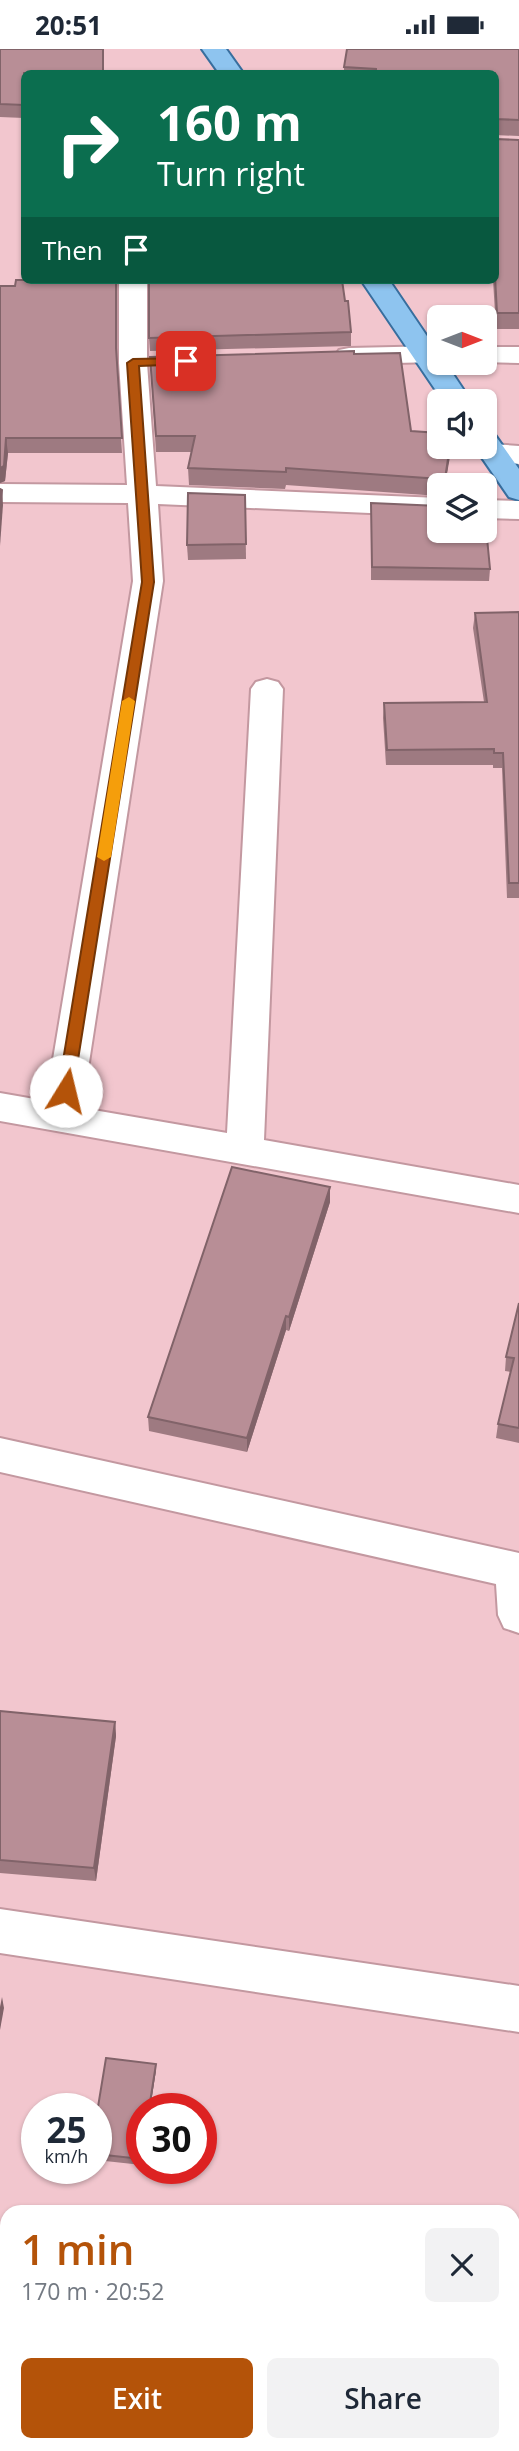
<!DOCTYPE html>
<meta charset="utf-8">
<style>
body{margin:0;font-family:"Open Sans",sans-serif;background:#f2f2f3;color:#1f2937;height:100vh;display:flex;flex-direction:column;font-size:26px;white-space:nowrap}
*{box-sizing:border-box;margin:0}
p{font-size:23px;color:#747a83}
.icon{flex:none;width:38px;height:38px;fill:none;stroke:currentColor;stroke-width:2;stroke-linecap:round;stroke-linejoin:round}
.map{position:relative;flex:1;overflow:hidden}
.panel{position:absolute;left:0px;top:2156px;width:520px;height:247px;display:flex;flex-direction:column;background:#fff;border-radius:21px 21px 0 0;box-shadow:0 2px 5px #0004}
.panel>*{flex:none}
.top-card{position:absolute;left:21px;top:21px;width:478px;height:214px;border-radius:10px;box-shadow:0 2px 5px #0004;background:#0b6e4f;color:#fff;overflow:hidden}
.needle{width:46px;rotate:90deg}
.controls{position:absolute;left:427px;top:256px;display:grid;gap:14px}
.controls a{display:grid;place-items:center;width:70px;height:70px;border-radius:10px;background:#fff;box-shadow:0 2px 5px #0004;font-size:35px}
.speed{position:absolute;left:21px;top:2044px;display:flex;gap:14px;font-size:35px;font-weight:700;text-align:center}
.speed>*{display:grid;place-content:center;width:91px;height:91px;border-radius:50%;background:#fff;box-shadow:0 2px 5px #0004;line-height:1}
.speed small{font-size:18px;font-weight:400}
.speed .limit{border:10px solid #d22;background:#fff;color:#111}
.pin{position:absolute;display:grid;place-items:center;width:60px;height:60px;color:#fff;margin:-30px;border-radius:14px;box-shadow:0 4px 10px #0006}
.me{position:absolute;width:77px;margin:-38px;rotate:9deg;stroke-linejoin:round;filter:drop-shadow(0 0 5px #0008)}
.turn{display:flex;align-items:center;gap:24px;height:147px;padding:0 21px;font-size:32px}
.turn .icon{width:91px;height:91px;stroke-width:2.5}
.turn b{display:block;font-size:49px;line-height:60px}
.then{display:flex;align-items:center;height:66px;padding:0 21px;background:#0003;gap:14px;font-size:26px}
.round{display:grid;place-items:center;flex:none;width:74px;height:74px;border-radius:10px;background:#f2f2f3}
.headline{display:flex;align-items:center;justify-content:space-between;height:119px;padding:0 21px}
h1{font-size:42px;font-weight:600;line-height:52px;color:#b45309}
.cta{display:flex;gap:14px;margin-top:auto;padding:14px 21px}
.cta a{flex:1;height:80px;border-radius:10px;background:#b45309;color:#fff;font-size:28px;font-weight:600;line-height:80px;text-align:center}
.cta a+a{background:#f2f2f3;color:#1f2937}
.status{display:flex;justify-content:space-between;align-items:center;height:49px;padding:0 35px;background:#fff;direction:ltr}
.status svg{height:19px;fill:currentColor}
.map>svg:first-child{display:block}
</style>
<div class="status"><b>20:51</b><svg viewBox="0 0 49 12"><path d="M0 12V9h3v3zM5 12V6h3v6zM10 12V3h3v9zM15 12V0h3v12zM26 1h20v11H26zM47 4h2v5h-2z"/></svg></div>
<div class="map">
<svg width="519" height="2402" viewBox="0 0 519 2402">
<rect width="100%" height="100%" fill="#f2c6ce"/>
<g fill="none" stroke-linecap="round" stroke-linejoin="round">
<defs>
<g id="minor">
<path d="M119,231h28v83l9,123 283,12v18l-281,-12 5,77 -81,527 145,25 24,-444 5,-7 11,-3 11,3 5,7 -19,451 255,45v28l-519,-92v-28l46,8 87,-520 -5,-78 -128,-1v-18l127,1 -8,-122z"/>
<path d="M439,297v16l-90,2 -10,-2 -4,-6 4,-6 10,-2z"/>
<path d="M485,298h34v16l-39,-1h5z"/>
<path d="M493,395l26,2v18l-36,-5 -5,-6 5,-6z"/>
<path d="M485,451l34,1v18l-34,-1z"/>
<path d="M0,1389l519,115v80l-15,-5 -6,-13 -2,-31 -496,-112z"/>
<path d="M0,1860l519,77v46l-519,-79z"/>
<path d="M0,2323l7,1v52l-7,-1z"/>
<path d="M352,2396h102l2,6h-102z"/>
</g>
<g id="major">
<path d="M202,0h24l17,24h-24z"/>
<path d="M361,231h28l50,74v8h6l26,39h-28z"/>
<path d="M485,383l10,3 24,34v31l-10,-3 -35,-51h11z"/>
</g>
</defs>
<use href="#minor" stroke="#c398a0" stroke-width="4"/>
<use href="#major" stroke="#386e9e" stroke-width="4"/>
<use href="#minor" fill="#fff" fill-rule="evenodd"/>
<use href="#major" fill="#8ec4ef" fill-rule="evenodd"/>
</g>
<g fill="#9e7a81">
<path d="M0,0l24,24v45l-24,-1z"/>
<path d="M519,0v87l-24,-1v-62h-151v-6z"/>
<path d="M519,91v189h-23l-3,-49h2z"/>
<path d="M173,232l172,20 6,31v14l-201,5 -1,-13z"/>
<path d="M0,237l116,8v65l6,94h-114l-3,28 -5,2z"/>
<path d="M354,305l57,77 28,15h12l-6,39h-6v11l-153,-11 -1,4 -96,-4 -1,-17 4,-16h-36l-6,-95z"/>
<path d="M245,446l1,64 -58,1 -1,-15z"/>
<path d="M371,454l68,27 51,39 -1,12 -118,-1z"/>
<path d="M519,563v286h-12l-5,-130h-9v-3h-107l-3,-47 1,-15 100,-1 -11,-74 2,-15z"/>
<path d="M330,1138v15l-41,129 -3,-1 -39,122 -98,-21 -1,-14z"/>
<path d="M519,1254v140l-23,-5 2,-14 13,-52 -6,-1 1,-14z"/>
<path d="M0,1662l115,11 1,14 -20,145 -96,-8z"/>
<path d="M156,2021l-6,39h-8v56l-46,-5v-41z"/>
</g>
<g fill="#816369">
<path d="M6,389l2,15 -3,28 -5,2v-15z"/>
<path d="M450,397h1v5l-6,34h-1z"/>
<path d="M2,441l1,15 -3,41v-31z"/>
<path d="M330,1138v15l-41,129v-14z"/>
<path d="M286,1267v14l-39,122v-14z"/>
<path d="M115,1673l1,14 -20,145 -2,-13z"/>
<path d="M2,1948l2,11 -4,22v-23z"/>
<path d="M156,2015v6l-6,39h-1z"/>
</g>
<g fill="#b88e96" stroke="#816369" stroke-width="2">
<path d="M0,0h103v23h119v1h-198v32l-24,-1z"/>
<path d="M347,0h172v71l-24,-1v-46h-119v-4l-32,-2z"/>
<path d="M495,90l24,1v173h-22l-2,-37z"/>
<path d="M16,231h100v68l6,90h-116l-2,28 -4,2v-182h15z"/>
<path d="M173,231h169l3,21h3l3,31 -202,6v-57z"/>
<path d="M354,302v3l46,-1 11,78 28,2v13h11l-6,39h-3l-1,-6 -154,-11v4l-98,-4 7,-32h-39l-6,-79z"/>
<path d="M0,440l2,1 -2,25z"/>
<path d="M188,444l57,2 1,49 -59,1z"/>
<path d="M371,454l68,3v24h46v-13l5,52 -118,-2z"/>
<path d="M519,563v271h-10l-6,-130h-9v-4l-107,1 -3,-47 103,-1 -12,-89z"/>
<path d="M232,1118l98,20 -41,130 -3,-1 -39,122 -99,-21z"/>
<path d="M519,1254v125l-21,-4 16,-66 -8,-1z"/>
<path d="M0,1662l115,11 -21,146 -94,-8z"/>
<path d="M106,2009l50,6 -7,45h-7l-1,50 -45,-5v-35z"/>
</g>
<path fill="#b45309" stroke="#753606" stroke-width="2" d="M186,309l4,1v5l-51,2 15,216 -81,509 -7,6 -8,-6 84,-509 -15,-219 6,-4z"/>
<path fill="#f59e0b" d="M129,648l6,4 -24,156 -7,4 -7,-4 25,-156z"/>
</svg>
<div class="controls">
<a><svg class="needle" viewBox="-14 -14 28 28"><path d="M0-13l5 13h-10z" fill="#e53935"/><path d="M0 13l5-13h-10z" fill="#747a83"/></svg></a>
<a><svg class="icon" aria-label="sound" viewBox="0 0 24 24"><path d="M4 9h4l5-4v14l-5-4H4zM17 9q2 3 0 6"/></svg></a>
<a><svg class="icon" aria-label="layers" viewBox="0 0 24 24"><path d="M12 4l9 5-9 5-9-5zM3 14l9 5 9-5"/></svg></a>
</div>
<div class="speed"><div>25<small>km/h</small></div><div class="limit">30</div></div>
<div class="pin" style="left:186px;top:312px;background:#d93025"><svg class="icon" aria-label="arrive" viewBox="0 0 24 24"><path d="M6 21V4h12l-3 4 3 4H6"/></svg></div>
<svg class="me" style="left:66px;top:1042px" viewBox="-20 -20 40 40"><circle r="19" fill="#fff"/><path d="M0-13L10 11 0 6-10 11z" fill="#b45309"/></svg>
<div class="top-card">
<div class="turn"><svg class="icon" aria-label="right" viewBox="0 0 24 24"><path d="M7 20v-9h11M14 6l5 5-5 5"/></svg><div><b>160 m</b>Turn right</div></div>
<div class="then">Then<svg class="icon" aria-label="arrive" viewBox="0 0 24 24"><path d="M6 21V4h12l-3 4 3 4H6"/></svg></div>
</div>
<section class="panel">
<div class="headline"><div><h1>1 min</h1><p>170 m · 20:52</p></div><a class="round"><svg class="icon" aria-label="close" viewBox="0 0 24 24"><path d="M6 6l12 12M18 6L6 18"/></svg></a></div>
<div class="cta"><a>Exit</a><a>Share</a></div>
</section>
</div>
